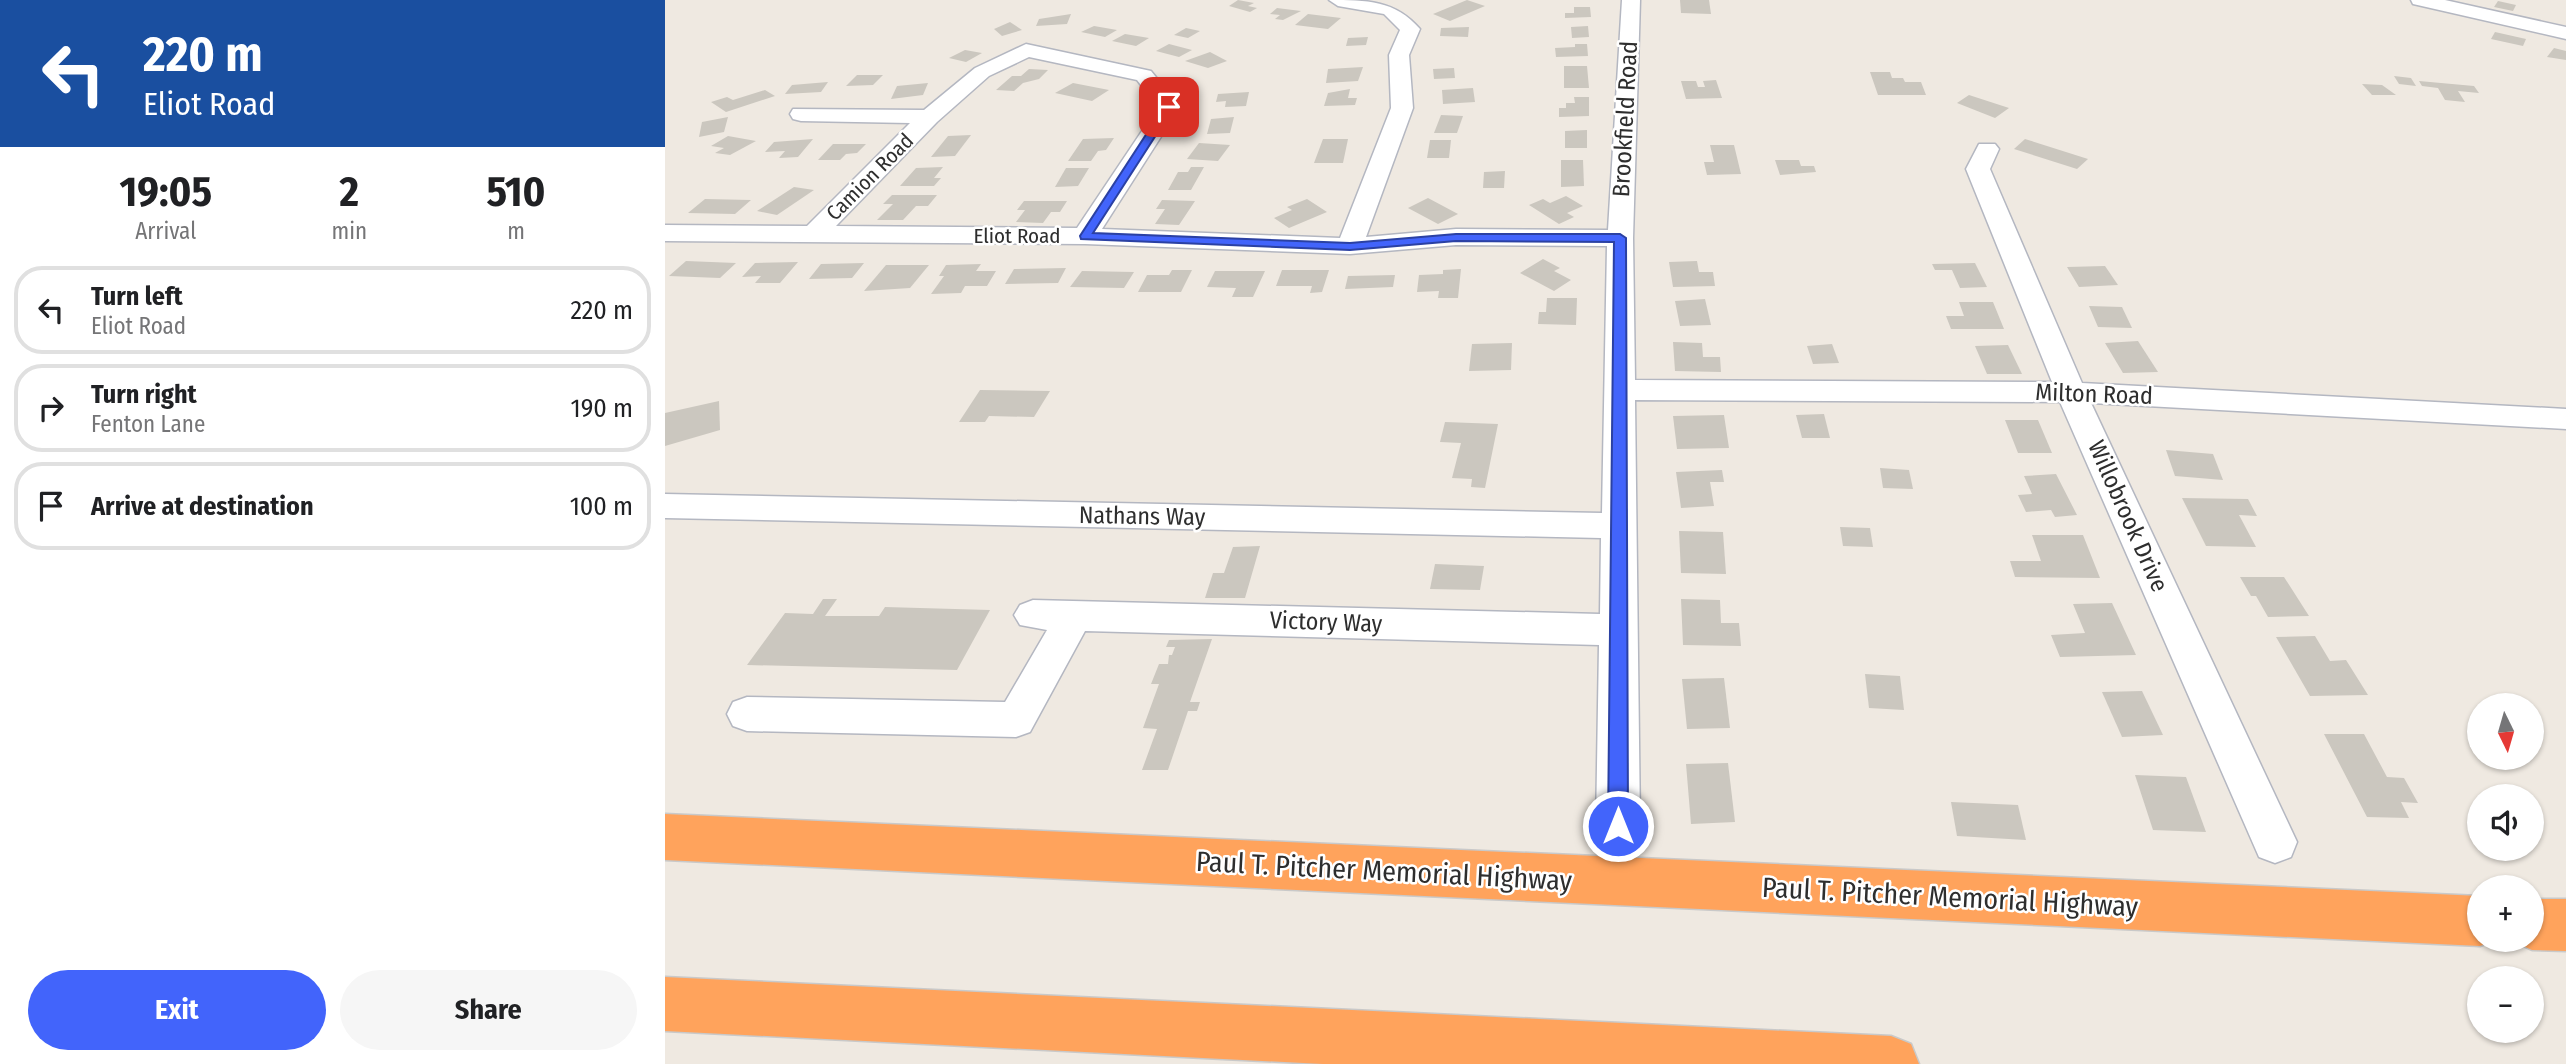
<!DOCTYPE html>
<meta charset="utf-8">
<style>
body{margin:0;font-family:"Fira Sans Condensed",sans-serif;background:#f6f6f6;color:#202124;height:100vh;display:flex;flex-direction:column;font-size:26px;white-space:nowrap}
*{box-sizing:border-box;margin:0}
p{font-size:23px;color:#757577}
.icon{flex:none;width:38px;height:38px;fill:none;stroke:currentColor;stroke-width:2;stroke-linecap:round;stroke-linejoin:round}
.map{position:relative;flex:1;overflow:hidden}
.details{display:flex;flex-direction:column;background:#fff;width:665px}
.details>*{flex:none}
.guide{background:#1a4fa0;color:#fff;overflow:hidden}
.needle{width:46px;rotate:175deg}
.buttons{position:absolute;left:1802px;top:693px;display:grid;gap:14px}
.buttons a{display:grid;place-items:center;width:77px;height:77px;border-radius:50%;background:#fff;box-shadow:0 2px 5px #0004;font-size:35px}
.pin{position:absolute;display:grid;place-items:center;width:60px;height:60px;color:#fff;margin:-30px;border-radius:14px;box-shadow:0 4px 10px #0006}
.me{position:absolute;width:77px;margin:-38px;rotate:0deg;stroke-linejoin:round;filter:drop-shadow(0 0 5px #0008)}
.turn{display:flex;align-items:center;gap:24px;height:147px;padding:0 28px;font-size:32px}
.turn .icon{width:91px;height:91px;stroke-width:2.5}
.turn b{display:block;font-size:49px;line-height:60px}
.eta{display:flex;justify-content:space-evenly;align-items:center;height:119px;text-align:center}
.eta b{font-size:42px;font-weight:700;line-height:49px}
.primary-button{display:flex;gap:14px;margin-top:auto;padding:14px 28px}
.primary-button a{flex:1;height:80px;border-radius:42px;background:#4264fb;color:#fff;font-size:28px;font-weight:700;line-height:80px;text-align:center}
.primary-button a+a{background:#f6f6f6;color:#202124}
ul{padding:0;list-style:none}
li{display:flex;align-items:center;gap:21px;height:88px;margin:0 14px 10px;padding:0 14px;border:4px solid #e0e0e0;border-radius:28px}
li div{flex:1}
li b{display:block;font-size:26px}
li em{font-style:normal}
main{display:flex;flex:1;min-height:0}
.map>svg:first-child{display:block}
</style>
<main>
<section class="details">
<div class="guide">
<div class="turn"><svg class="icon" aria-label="left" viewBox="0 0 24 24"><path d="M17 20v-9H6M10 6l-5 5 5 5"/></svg><div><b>220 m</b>Eliot Road</div></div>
</div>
<div class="eta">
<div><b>19:05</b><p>Arrival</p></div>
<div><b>2</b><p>min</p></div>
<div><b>510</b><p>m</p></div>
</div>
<ul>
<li><svg class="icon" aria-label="left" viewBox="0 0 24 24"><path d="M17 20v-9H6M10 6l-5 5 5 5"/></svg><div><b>Turn left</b><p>Eliot Road</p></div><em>220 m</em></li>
<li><svg class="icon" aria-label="right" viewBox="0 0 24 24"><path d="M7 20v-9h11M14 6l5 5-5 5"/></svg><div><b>Turn right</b><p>Fenton Lane</p></div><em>190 m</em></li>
<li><svg class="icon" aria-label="arrive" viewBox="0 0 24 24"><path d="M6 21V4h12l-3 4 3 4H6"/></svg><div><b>Arrive at destination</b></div><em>100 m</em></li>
</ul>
<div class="primary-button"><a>Exit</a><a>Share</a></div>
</section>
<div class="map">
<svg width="1901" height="1064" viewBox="0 0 1901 1064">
<rect width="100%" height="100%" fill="#efe9e1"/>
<g fill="#cbc7bf">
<path d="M573,0l16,3 -6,3 9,2 -7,4 -21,-6z"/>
<path d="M802,0l18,6 -35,15 -17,-7z"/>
<path d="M1015,0h29l2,14 -30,-1z"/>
<path d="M1833,1l18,4 -3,6 -19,-4z"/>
<path d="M909,7h16l1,10 -26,1v-5h9z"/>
<path d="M612,8l24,3 -18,9 -8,-1 5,-4 -10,-1z"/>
<path d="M406,14l-4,10 -31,2 3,-7z"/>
<path d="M643,14l33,4 -13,11 -33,-4z"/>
<path d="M345,22l12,8 -20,6 -8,-7z"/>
<path d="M429,26l23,4 -12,7 -24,-5z"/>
<path d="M923,26l1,11 -17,1 -1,-11z"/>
<path d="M804,27l-1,10 -28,-1 1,-8z"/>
<path d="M521,28l14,3 -12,7 -14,-3z"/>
<path d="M1830,32l31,7 -3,7 -32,-7z"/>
<path d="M460,34l24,4 -13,8 -24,-5z"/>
<path d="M703,37l-2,8 -20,1 2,-8z"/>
<path d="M504,44l23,6 -13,7 -23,-6z"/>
<path d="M910,44h12l1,12 -32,1 -1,-9 20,-1z"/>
<path d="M1889,48l12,3v9l-19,-3z"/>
<path d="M300,50l17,3 -16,9 -17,-4z"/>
<path d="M545,52l17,9 -19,7 -23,-7z"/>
<path d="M899,66h23l2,22h-25z"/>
<path d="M698,67l-5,14 -32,2 2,-14z"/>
<path d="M789,68l1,10 -21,1 -1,-10z"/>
<path d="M364,69l19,1 -9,9 -16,4 -9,8 -18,-1 16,-14h9z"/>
<path d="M1205,72h20l2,6h11l2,4h16l5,13h-48z"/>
<path d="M192,75h26l-10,10 -27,1z"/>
<path d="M1729,76l17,2 5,8 -17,-2z"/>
<path d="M1051,80l6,18 -36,1 -5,-18h15l2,6h7l-2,-6z"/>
<path d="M1754,81l55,5 5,7 -21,-2 7,11 -20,-2 -7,-12 -16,-2z"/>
<path d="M163,82l-7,10 -36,2 7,-9z"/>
<path d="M263,83l-5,12 -32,4 6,-13z"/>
<path d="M408,83l36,7 -17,11 -37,-8z"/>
<path d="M1697,84l20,1 14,10h-24z"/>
<path d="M808,88l2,14 -32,2 -1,-14z"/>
<path d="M685,89l-2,9h9l-2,7 -31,1 4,-13z"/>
<path d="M100,90l10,6 -49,16 -15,-10 16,-5 6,3z"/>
<path d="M584,92l-3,14 -21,1 1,-6 -10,1 2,-8z"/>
<path d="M1304,95l40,13 -14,10 -38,-15z"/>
<path d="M909,97h15v19l-30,1v-9h7v-5h9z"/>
<path d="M776,115l22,1 -6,17h-23z"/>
<path d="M63,117l-4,15 -25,5 3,-15z"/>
<path d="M569,117l-4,16 -23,1 4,-15z"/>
<path d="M922,130v18h-22v-17z"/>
<path d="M306,135l-16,21 -24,1 17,-21z"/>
<path d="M63,136l28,5 -26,14 -15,-2 9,-5 -13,-2z"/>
<path d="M449,138l-8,12 -8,1 -7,10h-23l15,-22z"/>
<path d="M148,139l-15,18 -19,1 6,-7 -20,1 9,-10z"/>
<path d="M658,139h25l-5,24h-29z"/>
<path d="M1360,139l63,20 -11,10 -63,-20z"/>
<path d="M765,140h21l-2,18h-22z"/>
<path d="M534,143l31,2 -12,16 -31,-2z"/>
<path d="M168,144h33l-9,9 -11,1 -6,6h-22z"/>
<path d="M1045,145h24l7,29 -34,1 -3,-13h10z"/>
<path d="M896,160h22l1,26 -23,1z"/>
<path d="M1110,160h24l2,6h13l2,6 -36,3z"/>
<path d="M278,167l-9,11h7l-7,8h-34l16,-18z"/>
<path d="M526,167h13l-13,23h-23l10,-18h10z"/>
<path d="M401,168h23l-11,18 -23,1z"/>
<path d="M840,171l-1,17h-21l1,-16z"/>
<path d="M129,187l20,3 -37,25 -20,-4z"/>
<path d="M227,195h45l-9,11h-12l-13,14h-26l16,-16h-10z"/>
<path d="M901,196l17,10 -16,7 7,4 -15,7 -30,-19 14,-6 7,4z"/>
<path d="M763,198l30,16 -20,10 -30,-16z"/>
<path d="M40,199l46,1 -16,14 -47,-1z"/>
<path d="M642,199l20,13 -38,16 -15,-10 18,-8 -5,-3z"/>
<path d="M497,200l33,1 -16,24 -24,-1 10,-15h-9z"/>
<path d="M359,201h43l-7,11h-9l-8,11 -27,-1 9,-12h-8z"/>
<path d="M878,259l17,9 -6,3 17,9 -17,11 -34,-18z"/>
<path d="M21,261l50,2 -16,15 -51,-2z"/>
<path d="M1032,261l2,11h14l2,14 -42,1 -4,-25z"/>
<path d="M133,262l-18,21h-25l6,-7 -19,1 13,-14z"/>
<path d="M199,263l-12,15 -43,1 12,-15z"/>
<path d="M1310,263l12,24 -27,1 -8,-18h-17l-3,-6z"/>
<path d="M316,264l-5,7h20l-9,15h-22l-4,7 -30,1 13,-18h-5l7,-11z"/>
<path d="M221,265h43l-19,23 -46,3z"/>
<path d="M1440,266l13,19 -39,2 -12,-20z"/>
<path d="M401,268l-8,15 -53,1 9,-15z"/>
<path d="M796,269l-3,29h-20l1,-7 -22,1 2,-17 24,-1v-4z"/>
<path d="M507,270h20l-11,22h-43l9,-17h22z"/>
<path d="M617,270h47l-7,22 -12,1 2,-7h-36z"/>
<path d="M417,271l52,1 -10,16 -54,-1z"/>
<path d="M550,271h50l-12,26h-21l4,-9 -29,-1z"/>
<path d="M730,275l-2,12 -48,2 3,-13z"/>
<path d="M882,298h30l-1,27 -38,-1 1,-12h7z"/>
<path d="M1040,299l6,26 -31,1 -5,-25z"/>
<path d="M1294,302h34l11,27h-53l-5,-13h18z"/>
<path d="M1424,306l33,1 10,21 -34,-1z"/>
<path d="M1473,341l20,31 -35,1 -18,-30z"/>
<path d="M1008,342l29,1 1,14h17l1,15 -46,-1z"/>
<path d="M847,343l-1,27 -42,1 3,-27z"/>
<path d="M1167,344l7,19 -26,1 -6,-18z"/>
<path d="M1343,345l14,29h-35l-12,-28z"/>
<path d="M315,390l70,1 -16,26 -45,-1 -4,6h-26z"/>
<path d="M54,401l1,29 -55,16v-33z"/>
<path d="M1159,414l6,24h-28l-6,-23z"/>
<path d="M1059,415l5,33 -52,1 -4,-33z"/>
<path d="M1340,420h33l14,33h-34z"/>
<path d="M780,422l53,2 -13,64 -14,-1 1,-8 -20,-1 9,-35 -21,-1z"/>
<path d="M1501,450l47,4 10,26 -48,-4z"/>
<path d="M1215,468l29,2 4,19 -30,-1z"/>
<path d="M1057,470l2,12h-14l4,24 -33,2 -5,-36z"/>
<path d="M1391,474l21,41 -22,2 -4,-7 -25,2 -8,-17 14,-1 -8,-18z"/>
<path d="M1517,498l66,1 9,17 -18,-1 17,32 -50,-1z"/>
<path d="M1175,527l30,1 3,19 -30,-1z"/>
<path d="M1014,531l44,1 3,42 -45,-1z"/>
<path d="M1367,535h51l17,43 -85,-1 -5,-16h31z"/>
<path d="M595,546l-15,52h-40l8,-25h11l9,-26z"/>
<path d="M770,564l49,2 -4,24 -50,-1z"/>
<path d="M1575,577h44l25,39 -41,1 -12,-21h-5z"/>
<path d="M158,599h14l-12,17h54l6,-9 105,3 -33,60 -210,-5 38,-52 28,1z"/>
<path d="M1016,599l39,1 1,23h18l2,23 -58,-1z"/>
<path d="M1447,603l24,52 -76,2 -9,-22 34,-2 -12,-29z"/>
<path d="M1650,636l15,25 16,-1 22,35 -58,1 -34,-59z"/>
<path d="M547,639l-22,63h10l-3,9h-9l-20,59h-26l15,-41 -14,-1 16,-44h-8l8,-20h9l1,-9h3l3,-8h-9l3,-7z"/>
<path d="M1200,674l35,2 4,34 -35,-2z"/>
<path d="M1059,678l6,50 -43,1 -5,-50z"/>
<path d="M1477,691l21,44 -41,2 -20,-45z"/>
<path d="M1659,734h40l23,43 17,1 14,25 -17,-1 8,16 -42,-1z"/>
<path d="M1063,763l7,59 -44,2 -5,-60z"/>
<path d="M1470,775l51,2 20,55 -53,-2z"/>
<path d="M1286,802l67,3 8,35 -69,-4z"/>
</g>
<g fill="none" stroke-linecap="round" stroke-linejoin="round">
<defs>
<g id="minor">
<path d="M664,0c38,0 66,0 91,29l-11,26 4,53 -47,129 90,-8 152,1 14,-230h18l-7,238 2,142 417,2 -86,-213 13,-25h16l4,5 -9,20 92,214 484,26v20l-475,-26 206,439 -6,15 -16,6 -16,-6 -199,-455 -425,-2 5,426 -6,14 -16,6 -16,-6 -6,-14 3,-181 -514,-14 -55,101 -14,5 -269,-6 -14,-5 -6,-12 6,-12 14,-5 258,5 42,-72 -27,-5 -6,-10 6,-10 13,-5 567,14 1,-76 -936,-20v-24l937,19 5,-267 -151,-1 -106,9 -265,-10 -420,-3v-16l142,1 103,-103 -109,-2 -8,-2 -3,-5 3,-5 131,1 51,-42 51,-24 125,27 29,36 -78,122 238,9 51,-130 -2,-53 11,-25 -16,-16 -46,-8zM364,57l108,23 21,27 -81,121 -241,-2 101,-104 52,-46z"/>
<path d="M1746,0h34l121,27v12l-153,-35z"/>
</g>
<g id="highway">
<path d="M0,814l1815,82v44h16l-16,6 -1815,-86z"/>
<path d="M1867,899h34v52l-34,-1 -18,-8 -1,-2h19z"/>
<path d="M0,977l1226,59 20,8 8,20h-596l-658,-33z"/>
</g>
</defs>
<use href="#minor" stroke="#b4b7c1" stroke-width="3"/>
<use href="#highway" stroke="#c9c9c9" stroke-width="3"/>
<use href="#minor" fill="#fff" fill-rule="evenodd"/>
<use href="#highway" fill="#ffa35c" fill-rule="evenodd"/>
</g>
<path fill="#4264fb" stroke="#2b41a3" stroke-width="2" d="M504,104l5,3 -81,126 257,10 106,-9h164l6,4 2,588 -3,7 -7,3 -7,-3 -3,-7 6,-584 -158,-1 -106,9 -269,-11 -1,-3 84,-129z"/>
<g text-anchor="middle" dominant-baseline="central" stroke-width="5" stroke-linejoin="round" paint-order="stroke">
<g font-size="21" fill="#2e2e2e" stroke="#fff">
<text transform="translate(205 177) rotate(-45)">Camion Road</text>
<text x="352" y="236">Eliot Road</text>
</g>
<g font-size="24" fill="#2e2e2e" stroke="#fff">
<text transform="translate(960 119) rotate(-87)">Brookfield Road</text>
<text transform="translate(1429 394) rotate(2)">Milton Road</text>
<text transform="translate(477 516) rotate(1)">Nathans Way</text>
<text transform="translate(1463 516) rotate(66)">Willobrook Drive</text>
<text transform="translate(661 622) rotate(2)">Victory Way</text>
</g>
<g font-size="28" fill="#2e2e2e" stroke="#fff">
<text transform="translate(719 871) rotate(3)">Paul T. Pitcher Memorial Highway</text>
<text transform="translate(1285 897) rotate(3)">Paul T. Pitcher Memorial Highway</text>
</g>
</g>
</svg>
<div class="buttons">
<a><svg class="needle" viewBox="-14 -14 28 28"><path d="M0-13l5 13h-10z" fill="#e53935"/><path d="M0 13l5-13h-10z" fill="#757577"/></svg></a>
<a><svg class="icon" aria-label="sound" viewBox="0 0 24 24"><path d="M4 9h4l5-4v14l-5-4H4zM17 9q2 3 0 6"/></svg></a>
<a>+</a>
<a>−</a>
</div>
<div class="pin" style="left:504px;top:107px;background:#d93025"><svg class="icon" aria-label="arrive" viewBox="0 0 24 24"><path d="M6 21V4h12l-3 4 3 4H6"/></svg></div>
<svg class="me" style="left:953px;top:826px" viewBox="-20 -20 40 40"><circle r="17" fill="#4264fb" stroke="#fff" stroke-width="3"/><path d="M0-11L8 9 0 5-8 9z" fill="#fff"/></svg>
</div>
</main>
